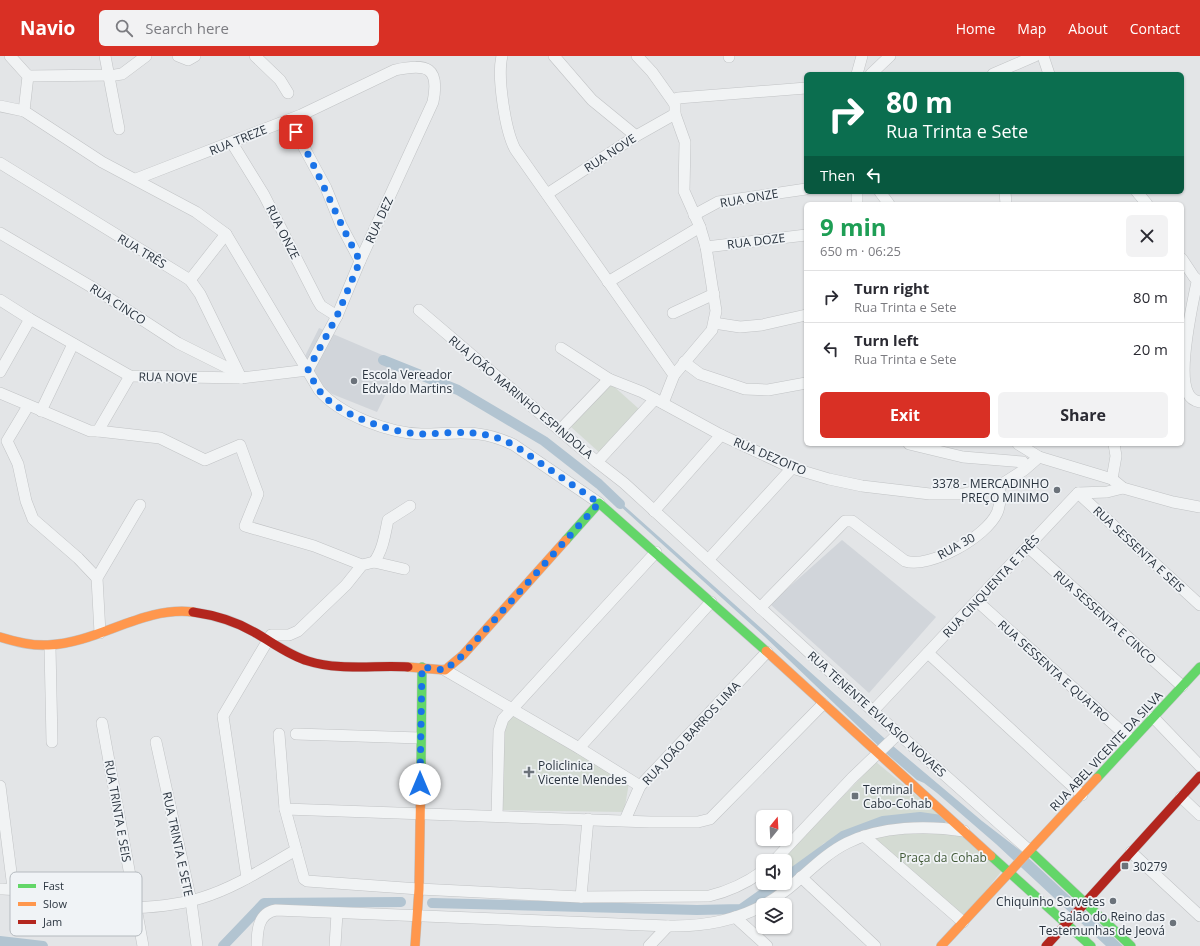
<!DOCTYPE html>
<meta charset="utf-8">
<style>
body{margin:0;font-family:"Open Sans",sans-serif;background:#f2f2f3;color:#2b2b33;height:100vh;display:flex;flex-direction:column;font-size:15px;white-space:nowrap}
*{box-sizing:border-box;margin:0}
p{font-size:13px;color:#7c7c81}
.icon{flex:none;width:22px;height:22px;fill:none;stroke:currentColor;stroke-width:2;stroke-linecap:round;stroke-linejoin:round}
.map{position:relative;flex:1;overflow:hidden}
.drawer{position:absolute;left:804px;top:146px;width:380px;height:244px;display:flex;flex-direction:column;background:#fff;border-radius:6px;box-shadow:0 1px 3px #0004}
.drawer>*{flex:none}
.top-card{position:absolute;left:804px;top:16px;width:380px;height:122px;border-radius:6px;box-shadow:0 1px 3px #0004;background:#0b6e4f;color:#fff;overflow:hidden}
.needle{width:26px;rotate:18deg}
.fabs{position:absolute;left:756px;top:754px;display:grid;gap:8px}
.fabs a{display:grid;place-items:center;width:36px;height:36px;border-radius:6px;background:#fff;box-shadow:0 1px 3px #0004;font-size:20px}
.pin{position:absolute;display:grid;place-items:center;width:34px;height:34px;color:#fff;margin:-17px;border-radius:8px;box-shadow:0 2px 6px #0006}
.me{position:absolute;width:44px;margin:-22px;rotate:0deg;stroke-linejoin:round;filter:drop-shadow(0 0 3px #0008)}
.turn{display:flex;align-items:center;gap:14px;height:84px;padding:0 16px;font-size:18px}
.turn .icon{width:52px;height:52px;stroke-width:2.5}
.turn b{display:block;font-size:28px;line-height:34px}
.then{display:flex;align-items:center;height:38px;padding:0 16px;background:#0003;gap:8px;font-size:15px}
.round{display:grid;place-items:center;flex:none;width:42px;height:42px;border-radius:6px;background:#f2f2f3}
.head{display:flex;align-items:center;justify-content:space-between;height:68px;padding:0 16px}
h1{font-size:24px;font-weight:700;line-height:30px;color:#1e9e55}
.primary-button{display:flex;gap:8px;margin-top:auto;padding:8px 16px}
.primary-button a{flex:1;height:46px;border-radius:6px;background:#d93025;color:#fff;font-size:16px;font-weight:700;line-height:46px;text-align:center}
.primary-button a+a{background:#f2f2f3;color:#2b2b33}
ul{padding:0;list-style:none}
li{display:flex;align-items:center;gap:12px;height:52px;padding:0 16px;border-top:1px solid #e1e1e2}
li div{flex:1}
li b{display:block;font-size:15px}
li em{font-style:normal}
header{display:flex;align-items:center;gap:24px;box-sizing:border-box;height:56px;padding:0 20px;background:#d93025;color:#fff}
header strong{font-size:19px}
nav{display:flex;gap:22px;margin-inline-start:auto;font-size:14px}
.search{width:280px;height:36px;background:#f2f2f3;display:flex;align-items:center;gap:10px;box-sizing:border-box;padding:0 14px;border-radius:6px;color:#7c7c81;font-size:15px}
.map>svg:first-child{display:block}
</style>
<header>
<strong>Navio</strong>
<div class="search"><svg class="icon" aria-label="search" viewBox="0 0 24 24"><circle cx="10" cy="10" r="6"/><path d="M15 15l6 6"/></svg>Search here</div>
<nav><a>Home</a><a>Map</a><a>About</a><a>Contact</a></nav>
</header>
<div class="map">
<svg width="1200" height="890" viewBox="0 0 1200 890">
<rect width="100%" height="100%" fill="#e3e5e7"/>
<g fill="#d1d5da">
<path d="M319,272l82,35 -24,49 -45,-18 -33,-26z"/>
<path d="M842,484l94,77 -67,76 -99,-89z"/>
</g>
<g fill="#d4dbd3">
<path d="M610,327l29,26 -39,44 -29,-26z"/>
<path d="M513,659l116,68 -5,29 -127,-2 4,-88z"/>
<path d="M876,706l128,106 -39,49 -99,-85 -42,11 -39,37v-19h-4z"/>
</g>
<path fill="#b2c4d1" d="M611,438l282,252 89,75 39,30 102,95h-17l-110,-102 -59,-51 -13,-10 -7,-3 -30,-26 -123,-118 -155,-140z"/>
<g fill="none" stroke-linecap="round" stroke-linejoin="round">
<g stroke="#b2c4d1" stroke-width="10">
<path d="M383,304l75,30 86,51 55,43 21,20"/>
<path d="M785,822l58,-42 40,-15 37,-4 21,3"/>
<path d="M432,847l265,7 44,-1 37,-26"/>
<path d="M0,885l43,5"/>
<path d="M223,890l41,-43 137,-1"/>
</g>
<defs>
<g id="street">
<path d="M10,0l18,20 -4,35"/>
<path d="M105,0l14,73"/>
<path d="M178,0l10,4 7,-4"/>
<path d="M255,0l25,24 8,13"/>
<path d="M502,0c-5,20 3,74 13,93l159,226"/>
<path d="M554,0l38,44 44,36"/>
<path d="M637,0l15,16 22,31"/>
<path d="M729,0v1"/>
<path d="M1043,0l6,18"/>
<path d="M857,18l5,-18"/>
<path d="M871,18l19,-18"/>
<path d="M993,18l42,-18"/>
<path d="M28,20l87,-1 7,-1 24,-18"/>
<path d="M0,50l24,5 78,51 94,50 30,22 93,156c21,25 70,43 102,44 37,0 58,-6 93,11l85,58"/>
<path d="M289,64l37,68 15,37 19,36"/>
<path d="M232,87l32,52 54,106 3,5 16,10"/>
<path d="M0,107l190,117 10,14 41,84"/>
<path d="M136,123l165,-64 94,-45c32,-7 45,-3 38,32l-73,159 -23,55 -29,54"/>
<path d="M857,136v12"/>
<path d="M880,136l9,12"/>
<path d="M1005,136l1,12"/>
<path d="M1137,136l10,12"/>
<path d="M547,138l89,-58 39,-22"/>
<path d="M694,159l24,-13 88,-13"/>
<path d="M0,177l95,56 83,54 60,30"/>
<path d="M706,191l100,-12"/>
<path d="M1182,203l12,18 6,5"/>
<path d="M190,224l36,-46"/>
<path d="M608,226l92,-55"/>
<path d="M1197,226c-5,24 -20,90 -9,111 2,5 7,8 12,9"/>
<path d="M0,244l30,19 100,57 111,2 67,-8"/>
<path d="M419,254l178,152 27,21 249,228 157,140"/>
<path d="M673,257l41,-19"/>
<path d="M714,267l26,4 22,-2 44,-10"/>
<path d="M561,292l48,31 33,13 79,43 71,33 37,11 33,7 68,8h33l36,-8 25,-16 15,-13"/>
<path d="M684,306l16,12 45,15 23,1 38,-7"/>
<path d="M0,316l30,-53"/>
<path d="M0,337l90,38h8l32,-55"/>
<path d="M663,347l11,-28 38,-45 4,-19 -10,-64 -6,-20 -16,-36 1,-49 -10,-28v-15l3,-1 128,-10"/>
<path d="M28,350l-21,35 11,23 8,37 7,18 45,39 19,20"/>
<path d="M41,355l32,-67"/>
<path d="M560,374l49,-51"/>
<path d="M98,375l62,7 45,22 35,-15 18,49 -13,32 69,20 48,19"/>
<path d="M909,388l54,13 60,5"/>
<path d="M1018,388l21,13 73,22 11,9 50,14 27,5"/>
<path d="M597,406l58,-63"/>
<path d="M1112,423l4,-23 -2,-12"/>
<path d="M1078,437l122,112"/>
<path d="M654,455l67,-76"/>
<path d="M1028,491l154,139"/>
<path d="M708,504l84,-92"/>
<path d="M374,506c9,-12 11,-28 14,-42l22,-14"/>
<path d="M977,545l154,139"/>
<path d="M760,552l85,-87h7l53,40c25,8 81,-24 92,-48 4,-9 3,-18 2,-27"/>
<path d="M100,577l-3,-55 43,-73"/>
<path d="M50,591l2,95"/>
<path d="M928,597l154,142"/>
<path d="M445,614l134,78 61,38"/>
<path d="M873,655l205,-218 29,-1 16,-4"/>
<path d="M1153,661l47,49"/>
<path d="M102,667l41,223"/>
<path d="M279,678l6,75 19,70 3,2 112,8 162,8 128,-1c21,-5 36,-12 54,-25"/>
<path d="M296,678l124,4"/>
<path d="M156,686l35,159 6,45"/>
<path d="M579,692l132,-146"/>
<path d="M0,730l13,102"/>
<path d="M1181,741l19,18"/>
<path d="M285,753l365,13h48l12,-3 113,-115"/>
<path d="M497,760l2,-85 4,-12 153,-167"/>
<path d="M625,764l15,-34 127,-134"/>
<path d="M864,780l99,86"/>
<path d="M1131,796l69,64"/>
<path d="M774,805l78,-83 46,-44"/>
<path d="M801,821l74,69"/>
<path d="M247,822l-24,-162 48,-81h18l9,-4 48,-46 16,-20 12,-3 30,7"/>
<path d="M0,833c28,-1 52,14 80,17 38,3 85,3 121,-8 34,-10 65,-31 95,-48"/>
<path d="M581,841l7,-78"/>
<path d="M735,861l32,29"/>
<path d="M257,890c0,-15 1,-33 19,-36l392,16c42,1 84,-9 117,-35 21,-16 38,-36 62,-48 34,-17 80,-18 117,-12"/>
<path d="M335,890l2,-33"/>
<path d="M649,890l19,-20"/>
</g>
<g id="fast">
<path d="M566,484l33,-37 167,148"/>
<path d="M421,712l1,-101"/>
<path d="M1097,722l103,-111"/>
<path d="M1030,795l101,95"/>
<path d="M991,800l100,90"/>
</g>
<g id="slow">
<path d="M0,581c16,5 31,9 48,8 51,-2 94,-39 145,-33"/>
<path d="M766,595l225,205"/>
<path d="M408,611l37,3 18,-15 103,-115"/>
<path d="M415,890l4,-57 2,-121"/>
<path d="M941,890l156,-168"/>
</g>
<g id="jam">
<path d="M193,556c21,3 42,9 61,20 18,10 34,23 54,29 31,10 68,4 100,6"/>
<path d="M1046,890l154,-170"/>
</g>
</defs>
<use href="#street" stroke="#c1c3c5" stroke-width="12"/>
<use href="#fast" stroke="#c1c3c5" stroke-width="10"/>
<use href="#slow" stroke="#c1c3c5" stroke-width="10"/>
<use href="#jam" stroke="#c1c3c5" stroke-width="10"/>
<use href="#street" stroke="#f1f3f4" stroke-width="11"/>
<use href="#fast" stroke="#63d668" stroke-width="9"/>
<use href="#slow" stroke="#ff974d" stroke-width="9"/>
<use href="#jam" stroke="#b3261e" stroke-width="9"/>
</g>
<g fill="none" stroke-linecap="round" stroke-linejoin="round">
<path stroke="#1a73e8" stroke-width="7" stroke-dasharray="0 12.6" d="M296,76c24,42 41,87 64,129l-23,55 -29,54c5,10 10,21 18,28 18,18 70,36 96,36 36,-1 58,-6 92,11l85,58 -136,152 -18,15 -23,-3 -2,117"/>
</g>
<g fill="#6b727a" stroke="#f0f3f6" stroke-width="1.5">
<circle cx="354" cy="325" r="4"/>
<circle cx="1057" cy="434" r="4"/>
<path d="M527 710h4v4h4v4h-4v4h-4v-4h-4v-4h4z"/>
<rect x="851" y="736" width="8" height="8" rx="2"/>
<rect x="1121" y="806" width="8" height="8" rx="2"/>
<circle cx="1113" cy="845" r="4"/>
<circle cx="1173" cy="867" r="4"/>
</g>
<g text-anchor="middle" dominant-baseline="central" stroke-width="3.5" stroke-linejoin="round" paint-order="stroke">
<g font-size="12" fill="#2a343f" stroke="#f0f3f6">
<text transform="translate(238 84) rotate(-22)">RUA TREZE</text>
<text transform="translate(610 97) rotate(-33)">RUA NOVE</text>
<text transform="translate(749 142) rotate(-10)">RUA ONZE</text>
<text transform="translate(379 164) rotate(-65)">RUA DEZ</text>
<text transform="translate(283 176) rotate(63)">RUA ONZE</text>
<text transform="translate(756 185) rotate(-7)">RUA DOZE</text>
<text transform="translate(142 195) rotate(31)">RUA TRÊS</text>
<text transform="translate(118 248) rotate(33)">RUA CINCO</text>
<text transform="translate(168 321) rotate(1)">RUA NOVE</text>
<text transform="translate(521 341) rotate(40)">RUA JOÃO MARINHO ESPINDOLA</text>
<text transform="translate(770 400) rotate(23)">RUA DEZOITO</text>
<text transform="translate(956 490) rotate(-29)">RUA 30</text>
<text transform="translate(1139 493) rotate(43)">RUA SESSENTA E SEIS</text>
<text transform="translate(991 530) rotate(-47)">RUA CINQUENTA E TRÊS</text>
<text transform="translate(1105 561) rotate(42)">RUA SESSENTA E CINCO</text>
<text transform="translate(1054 615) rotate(42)">RUA SESSENTA E QUATRO</text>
<text transform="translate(877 658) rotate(42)">RUA TENENTE EVILASIO NOVAES</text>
<text transform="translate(691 677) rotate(-47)">RUA JOÃO BARROS LIMA</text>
<text transform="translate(1106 695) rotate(-47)">RUA ABEL VICENTE DA SILVA</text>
<text transform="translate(118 755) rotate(80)">RUA TRINTA E SEIS</text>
<text transform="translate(178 788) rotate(78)">RUA TRINTA E SETE</text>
</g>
<g font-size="12" fill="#2a343f" stroke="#f0f3f6" text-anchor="start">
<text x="362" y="318">Escola Vereador<tspan x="362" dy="14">Edvaldo Martins</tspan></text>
<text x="1049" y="427" text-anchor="end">3378 - MERCADINHO<tspan x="1049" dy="14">PREÇO MINIMO</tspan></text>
<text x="538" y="709">Policlinica<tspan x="538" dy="14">Vicente Mendes</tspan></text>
<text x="863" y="733">Terminal<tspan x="863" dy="14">Cabo-Cohab</tspan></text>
<text x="1133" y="810">30279</text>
<text x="1105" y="845" text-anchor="end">Chiquinho Sorvetes</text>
<text x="1165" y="860" text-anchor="end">Salão do Reino das<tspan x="1165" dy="14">Testemunhas de Jeová</tspan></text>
</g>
<g font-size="12" fill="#425a38" stroke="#f0f3f6">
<text x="943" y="801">Praça da Cohab</text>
</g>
</g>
<rect x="10" y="816" width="132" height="64" rx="6" fill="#f0f3f6" stroke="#b5babf" stroke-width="1"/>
<rect x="18" y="828" width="18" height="4" fill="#63d668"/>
<rect x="18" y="846" width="18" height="4" fill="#ff974d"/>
<rect x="18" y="864" width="18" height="4" fill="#b3261e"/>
<g font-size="11" fill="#2a343f">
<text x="43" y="834">Fast</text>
<text x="43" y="852">Slow</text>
<text x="43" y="870">Jam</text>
</g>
</svg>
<div class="fabs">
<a><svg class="needle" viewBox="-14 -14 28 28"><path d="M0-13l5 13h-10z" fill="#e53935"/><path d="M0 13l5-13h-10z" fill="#7c7c81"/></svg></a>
<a><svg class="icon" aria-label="sound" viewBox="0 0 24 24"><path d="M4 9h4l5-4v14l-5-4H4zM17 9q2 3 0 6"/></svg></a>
<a><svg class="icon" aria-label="layers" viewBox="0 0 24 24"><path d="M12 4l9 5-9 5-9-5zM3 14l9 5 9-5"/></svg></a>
</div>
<div class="pin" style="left:296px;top:76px;background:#d93025"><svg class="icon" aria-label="arrive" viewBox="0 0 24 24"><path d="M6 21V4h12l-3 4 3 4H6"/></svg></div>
<svg class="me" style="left:420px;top:728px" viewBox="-20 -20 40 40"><circle r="19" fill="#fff"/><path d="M0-13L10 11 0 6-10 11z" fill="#1a73e8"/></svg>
<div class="top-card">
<div class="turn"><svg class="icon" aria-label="right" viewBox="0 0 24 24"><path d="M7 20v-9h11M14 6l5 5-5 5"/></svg><div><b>80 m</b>Rua Trinta e Sete</div></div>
<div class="then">Then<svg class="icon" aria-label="left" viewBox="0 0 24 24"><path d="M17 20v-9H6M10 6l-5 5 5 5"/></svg></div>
</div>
<section class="drawer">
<div class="head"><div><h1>9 min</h1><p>650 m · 06:25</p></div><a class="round"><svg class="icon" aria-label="close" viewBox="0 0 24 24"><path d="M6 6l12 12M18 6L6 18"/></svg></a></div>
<ul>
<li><svg class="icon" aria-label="right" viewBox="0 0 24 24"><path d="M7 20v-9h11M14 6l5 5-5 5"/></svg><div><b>Turn right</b><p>Rua Trinta e Sete</p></div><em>80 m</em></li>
<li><svg class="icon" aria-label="left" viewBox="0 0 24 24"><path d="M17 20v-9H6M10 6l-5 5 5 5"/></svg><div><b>Turn left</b><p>Rua Trinta e Sete</p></div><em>20 m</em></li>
</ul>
<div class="primary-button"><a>Exit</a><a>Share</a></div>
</section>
</div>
